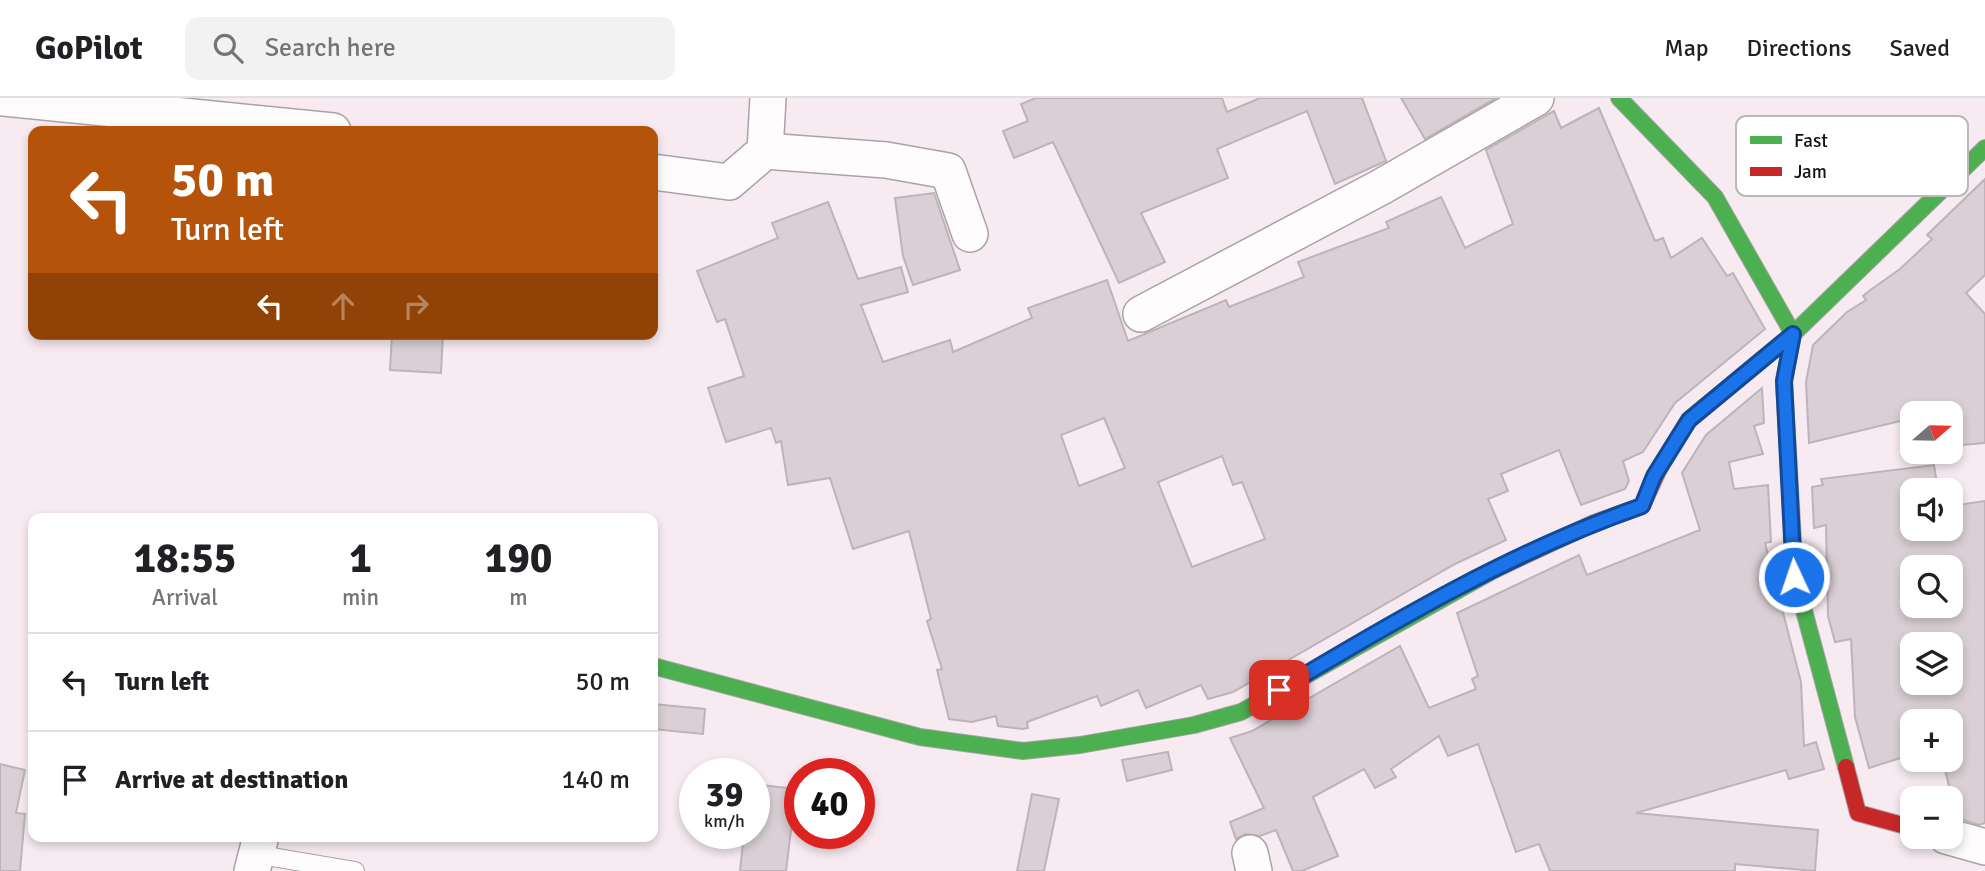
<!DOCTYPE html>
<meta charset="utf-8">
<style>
body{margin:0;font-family:Signika,sans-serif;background:#f2f2f2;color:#202124;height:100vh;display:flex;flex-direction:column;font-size:26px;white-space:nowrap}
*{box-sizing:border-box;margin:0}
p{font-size:23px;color:#757577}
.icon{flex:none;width:38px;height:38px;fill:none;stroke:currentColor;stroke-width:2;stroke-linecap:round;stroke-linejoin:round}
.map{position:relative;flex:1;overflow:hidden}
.sheet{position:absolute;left:28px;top:415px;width:630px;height:329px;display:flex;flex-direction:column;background:#fff;border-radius:14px;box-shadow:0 4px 10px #0003}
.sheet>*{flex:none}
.top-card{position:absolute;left:28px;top:28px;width:630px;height:214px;border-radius:14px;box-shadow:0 4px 10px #0003;background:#b45309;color:#fff;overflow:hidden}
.needle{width:46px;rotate:70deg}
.controls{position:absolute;left:1900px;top:303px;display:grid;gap:14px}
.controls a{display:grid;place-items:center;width:63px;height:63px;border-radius:14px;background:#fff;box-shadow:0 4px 10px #0003;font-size:35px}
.speed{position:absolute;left:679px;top:660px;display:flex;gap:14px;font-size:35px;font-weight:700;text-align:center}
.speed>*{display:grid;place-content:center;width:91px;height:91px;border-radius:50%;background:#fff;box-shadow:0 4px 10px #0003;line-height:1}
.speed small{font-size:18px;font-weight:400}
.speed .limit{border:10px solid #d22;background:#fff;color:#111}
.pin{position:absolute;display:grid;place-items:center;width:60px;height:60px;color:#fff;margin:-30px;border-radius:14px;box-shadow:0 4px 10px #0006}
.me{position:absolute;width:77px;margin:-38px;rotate:357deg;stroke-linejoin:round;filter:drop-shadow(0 0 5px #0008)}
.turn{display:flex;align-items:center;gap:24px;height:147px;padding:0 28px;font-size:32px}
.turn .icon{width:91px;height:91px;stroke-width:2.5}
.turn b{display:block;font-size:49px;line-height:60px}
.lanes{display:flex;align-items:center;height:66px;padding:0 28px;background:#0003;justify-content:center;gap:35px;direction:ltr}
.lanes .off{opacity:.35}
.eta{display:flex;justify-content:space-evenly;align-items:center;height:119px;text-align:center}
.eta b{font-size:42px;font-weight:700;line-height:49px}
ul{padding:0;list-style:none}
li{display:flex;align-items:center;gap:21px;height:98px;padding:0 28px;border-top:2px solid #e0e0e0}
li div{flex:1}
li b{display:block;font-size:26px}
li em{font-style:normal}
header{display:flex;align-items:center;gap:42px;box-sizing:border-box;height:98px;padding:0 35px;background:#fff;border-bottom:2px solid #e0e0e0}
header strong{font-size:33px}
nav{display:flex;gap:38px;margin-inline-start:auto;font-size:24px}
.search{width:490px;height:63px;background:#f2f2f2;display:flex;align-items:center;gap:18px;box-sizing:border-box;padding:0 24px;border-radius:14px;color:#757577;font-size:26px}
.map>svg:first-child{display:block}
</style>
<header>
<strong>GoPilot</strong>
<div class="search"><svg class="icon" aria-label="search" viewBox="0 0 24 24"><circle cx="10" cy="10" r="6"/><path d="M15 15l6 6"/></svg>Search here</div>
<nav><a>Map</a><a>Directions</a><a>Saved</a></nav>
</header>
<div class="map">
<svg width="1985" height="773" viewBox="0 0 1985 773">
<rect width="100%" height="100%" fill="#f7ebf1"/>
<g fill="#d9cfd4" stroke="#bdb3b8" stroke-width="2" fill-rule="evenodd">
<path d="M1036,0h186l5,14 33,-14h102l24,63 -51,23 -28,-73 -90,38 11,29 -87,35 24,49 -46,21 -66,-141 -39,16 -11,-27 25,-10 -7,-17z"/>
<path d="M1401,0h95l-71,41z"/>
<path d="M1599,10l56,133 8,-3 8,20 31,-20 25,38 6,-3 32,56 -90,74 -32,49 -20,9 6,20 -4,8 -44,16 -22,-55 -58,24 7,17 -20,8 18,41 -51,24 -222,128 -25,7 -7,-14 -55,23 -8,-18 -37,16 -4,-10 -70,26 1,6 -5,1 -25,-3 -2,-10 -24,6 -23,-3 -12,-49 5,-1 -15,-48 4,-2 -22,-88 -56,18 -23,-71 -42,7 -7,-44 -5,2 -5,-15 -45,14 -18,-54 36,-12 -19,-57 -8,3 -20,-51 81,-33 -6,-15 56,-21 30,77 43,-12 7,25 -47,13 22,57 67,-22 3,12 79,-34 -4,-10 79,-28 21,61 98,-41 3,7 75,-30 -6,-15 91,-34 -3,-6 55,-25 24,51 48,-24 -27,-74 68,-39 7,17zM1104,320l21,50 -46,18 -18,-51zM1222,358l11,29 9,-3 23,57 -73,28 -34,-85z"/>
<path d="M1985,81v96l-19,18 19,21v129l-34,3v-37l-38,4v5l-104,25 -3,-61 7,-37 34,-33 19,-12 -3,-4 6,-5 31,-22 32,-30 -5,-4z"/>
<path d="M934,95l26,77 -47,15 -10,-29 -8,-58z"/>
<path d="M392,236h51l-2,39 -51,-3z"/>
<path d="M1762,290l2,35 -10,3 9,28 -34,8 5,27 34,-4 3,57 -6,1 36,139 3,64 12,-4 8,27 -35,10 -3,-9 -150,43 182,17 -3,41 -80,-7v7h-185l-11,-27 -23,8 -38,-108 -30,12 -9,-20 -48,33 5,8 -21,11 -11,-19 -51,28 25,59 -36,15h-9l-17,-41 -16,6 -15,-2 -9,5 -6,-17 34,-14 -34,-70 22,-7 148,-85 29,62 47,-19 -4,-10 6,-3 -21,-63 122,-58 8,20 113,-45 -18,-57 24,-38z"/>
<path d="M1934,367l4,25h-25v38h38v-22l34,-5v322l-6,2 -22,-7 -14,-56 -9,2 -1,-4h18v-39h-38v33l-44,14 -14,-51 -4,-78 -16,3 -7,-26 -2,-91 -12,3 -2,-41 11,-2 -2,-6zM1913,469h38v39h-38zM1913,546h38v38h-38z"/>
<path d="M653,606l52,5 -2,25 -50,-5z"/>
<path d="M1168,654l4,18 -45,11 -5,-21z"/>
<path d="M0,666l25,6 -9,43 9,1 -5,57h-20z"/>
<path d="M754,686l42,5 -10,82h-46l4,-38h10z"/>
<path d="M1032,696l27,5 -15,72h-27z"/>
</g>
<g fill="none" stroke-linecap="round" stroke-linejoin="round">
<defs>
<path id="lane" d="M255,756l100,17"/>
<g id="street">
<path d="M4,0l329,33"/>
<path d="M765,53l121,9 62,11 22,63"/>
<path d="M653,74l76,10 36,-31 3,-53"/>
<path d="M1141,216l240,-127 155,-89"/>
<path d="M1946,738l39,11"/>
<path d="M1250,755l4,18"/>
<path d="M252,773l9,-35"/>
</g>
<g id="fast">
<path d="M1619,0l96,99 78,137 -9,47 11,196 51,190"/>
<path d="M1659,371l30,-49 104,-86 192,-186"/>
<path d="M653,568l267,71 103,14 57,-6 114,-20 47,-13 255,-143"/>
</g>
<g id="jam">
<path d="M1496,471l98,-46 48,-17 17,-37"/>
<path d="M1846,669l12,46 55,15"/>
</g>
</defs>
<use href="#lane" stroke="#aba2a7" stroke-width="20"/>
<use href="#street" stroke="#aba2a7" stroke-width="38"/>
<use href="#fast" stroke="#aba2a7" stroke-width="18"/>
<use href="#jam" stroke="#aba2a7" stroke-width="18"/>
<use href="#lane" stroke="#fefcfd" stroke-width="18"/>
<use href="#street" stroke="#fefcfd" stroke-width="35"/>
<use href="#fast" stroke="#4caf50" stroke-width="16"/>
<use href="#jam" stroke="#c62828" stroke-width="16"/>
</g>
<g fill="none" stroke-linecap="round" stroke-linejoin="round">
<defs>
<path id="route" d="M1279,592c117,-70 234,-139 363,-184l12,-30 35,-56 104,-86 -9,47 10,196"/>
</defs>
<use href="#route" stroke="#114b97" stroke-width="18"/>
<use href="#route" stroke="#1a73e8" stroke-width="12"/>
</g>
<rect x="1736" y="18" width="232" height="80" rx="10" fill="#fff" stroke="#bab8b9" stroke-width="2"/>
<rect x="1750" y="38" width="32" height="8" fill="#4caf50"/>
<rect x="1750" y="69" width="32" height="9" fill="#c62828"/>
<g font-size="19" fill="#191116">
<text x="1794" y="49">Fast</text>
<text x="1794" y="80">Jam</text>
</g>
</svg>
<div class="controls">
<a><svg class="needle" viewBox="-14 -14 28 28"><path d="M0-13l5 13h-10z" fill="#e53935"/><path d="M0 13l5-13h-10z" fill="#757577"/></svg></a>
<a><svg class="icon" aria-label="sound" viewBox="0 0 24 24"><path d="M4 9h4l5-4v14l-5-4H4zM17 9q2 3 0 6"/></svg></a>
<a><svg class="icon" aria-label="search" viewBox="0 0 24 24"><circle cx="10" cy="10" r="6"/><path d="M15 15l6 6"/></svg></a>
<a><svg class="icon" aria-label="layers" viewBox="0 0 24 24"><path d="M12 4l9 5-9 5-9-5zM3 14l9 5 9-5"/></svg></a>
<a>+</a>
<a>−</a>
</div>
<div class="speed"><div>39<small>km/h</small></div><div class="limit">40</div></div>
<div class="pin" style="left:1279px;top:592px;background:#d93025"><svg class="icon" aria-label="arrive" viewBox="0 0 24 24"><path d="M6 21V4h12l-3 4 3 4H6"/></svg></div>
<svg class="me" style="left:1794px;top:479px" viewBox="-20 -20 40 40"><circle r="17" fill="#1a73e8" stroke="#fff" stroke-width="3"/><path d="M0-11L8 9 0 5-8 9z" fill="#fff"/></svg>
<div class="top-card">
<div class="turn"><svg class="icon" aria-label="left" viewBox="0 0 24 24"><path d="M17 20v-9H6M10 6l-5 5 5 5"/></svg><div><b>50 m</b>Turn left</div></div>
<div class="lanes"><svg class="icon" aria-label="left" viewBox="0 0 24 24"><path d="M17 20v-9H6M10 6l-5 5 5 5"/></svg><svg class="icon off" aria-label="ahead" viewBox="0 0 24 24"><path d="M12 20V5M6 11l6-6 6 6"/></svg><svg class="icon off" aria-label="right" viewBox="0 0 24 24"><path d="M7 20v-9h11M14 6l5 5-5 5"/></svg></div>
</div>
<section class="sheet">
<div class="eta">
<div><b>18:55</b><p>Arrival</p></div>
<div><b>1</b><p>min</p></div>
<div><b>190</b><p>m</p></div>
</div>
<ul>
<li><svg class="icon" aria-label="left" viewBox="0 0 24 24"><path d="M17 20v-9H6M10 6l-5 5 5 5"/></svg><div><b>Turn left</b></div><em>50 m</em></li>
<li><svg class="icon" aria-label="arrive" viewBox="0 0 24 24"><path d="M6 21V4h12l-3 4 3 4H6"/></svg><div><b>Arrive at destination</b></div><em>140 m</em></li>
</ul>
</section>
</div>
